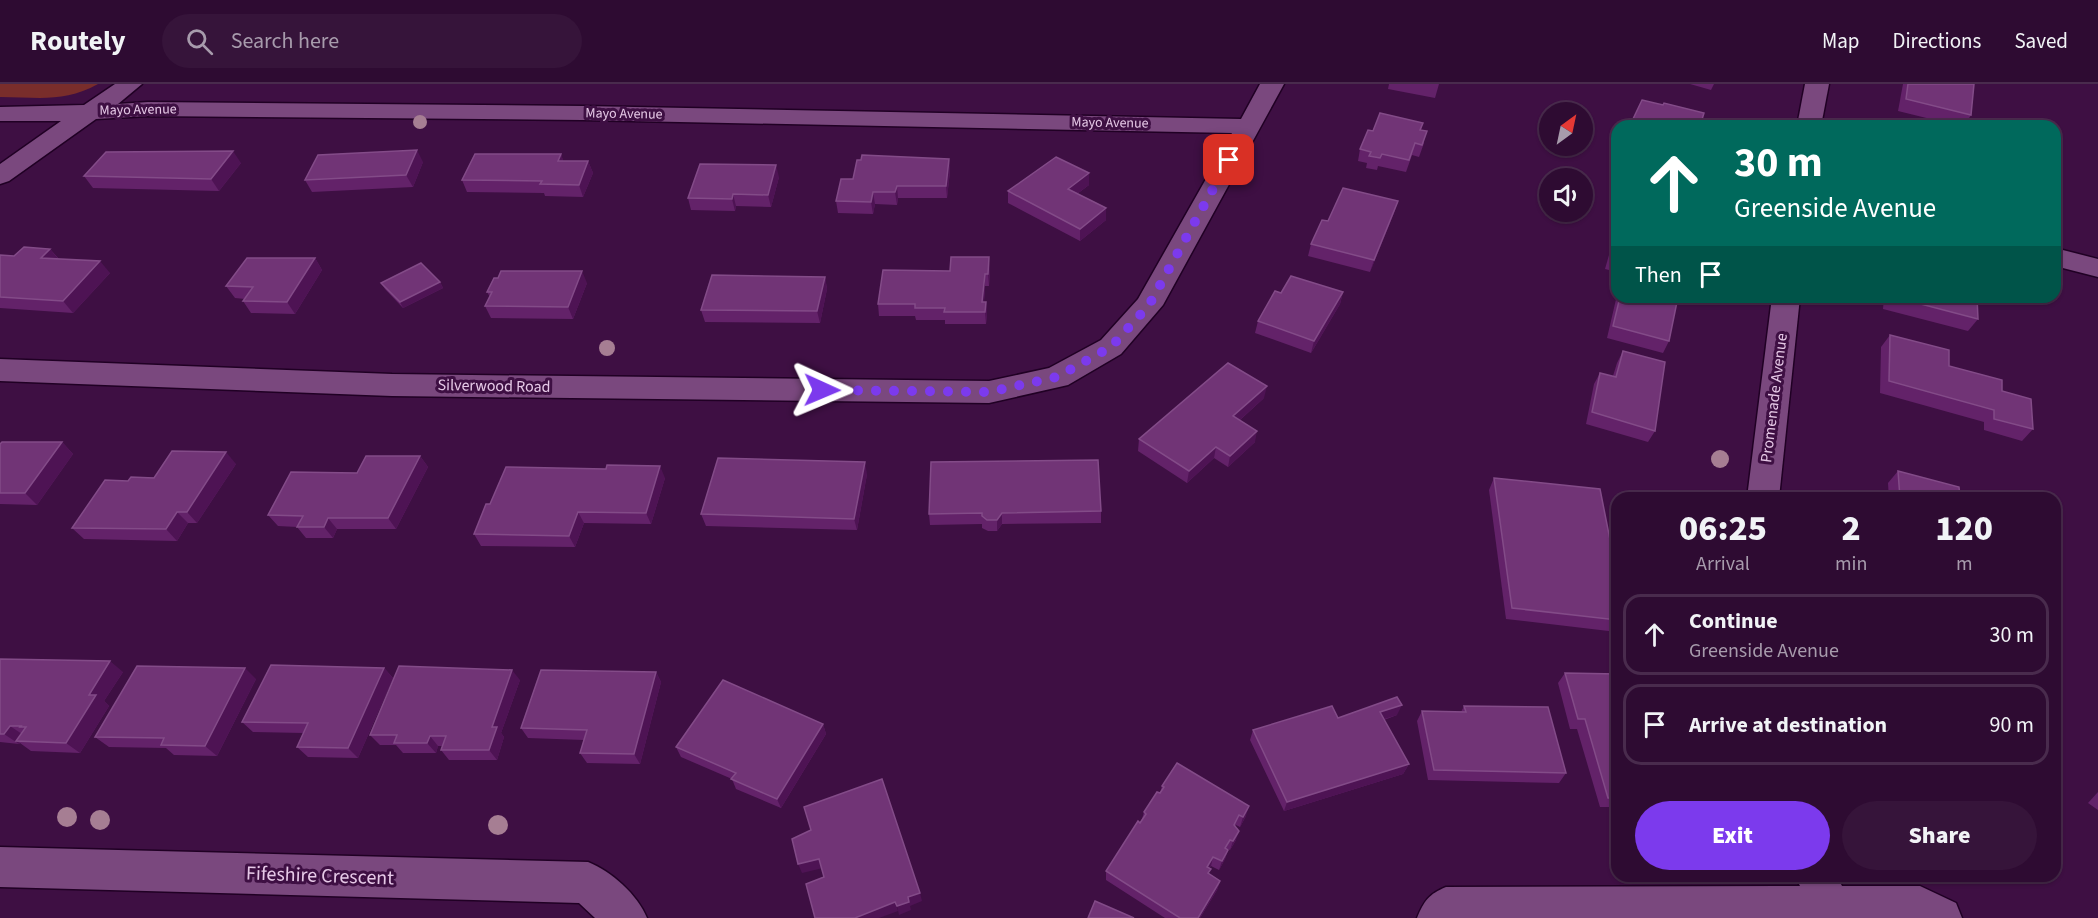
<!DOCTYPE html>
<style>
body{margin:0;font-family:"Source Sans 3",sans-serif;background:#36143a;color:#f1f3f6;height:100vh;display:flex;flex-direction:column;font-size:22px;white-space:nowrap}
*{box-sizing:border-box;margin:0}
p{font-size:20px;color:#a79bac}
.icon{flex:none;width:33px;height:33px;fill:none;stroke:currentColor;stroke-width:2;stroke-linecap:round;stroke-linejoin:round}
.map{position:relative;flex:1;overflow:hidden}
.sheet{position:absolute;left:1611px;top:408px;width:450px;height:390px;display:flex;flex-direction:column;background:#2e0b32;border-radius:18px;box-shadow:0 2px 4px #0004,0 0 0 2px #492b4d}
.sheet>*{flex:none}
.guide{position:absolute;left:1611px;top:36px;width:450px;height:183px;border-radius:18px;box-shadow:0 2px 4px #0004,0 0 0 2px #492b4d;background:#00695c;color:#fff;overflow:hidden}
.needle{width:39px;rotate:33deg}
.buttons{position:absolute;left:1539px;top:18px;display:grid;gap:12px}
.buttons a{display:grid;place-items:center;width:54px;height:54px;border-radius:50%;background:#2e0b32;box-shadow:0 2px 4px #0004,0 0 0 2px #492b4d;font-size:30px}
.pin{position:absolute;display:grid;place-items:center;width:51px;height:51px;color:#fff;margin:-26px;border-radius:12px;box-shadow:0 3px 9px #0006}
.me{position:absolute;width:66px;margin:-33px;rotate:91deg;stroke-linejoin:round;filter:drop-shadow(0 0 4px #0008)}
.turn{display:flex;align-items:center;gap:21px;height:126px;padding:0 24px;font-size:27px}
.turn .icon{width:78px;height:78px;stroke-width:2.5}
.turn b{display:block;font-size:42px;line-height:51px}
.then{display:flex;align-items:center;height:57px;padding:0 24px;background:#0003;gap:12px;font-size:22px}
.eta{display:flex;justify-content:space-evenly;align-items:center;height:102px;text-align:center}
.eta b{font-size:36px;font-weight:800;line-height:42px}
.button{display:flex;gap:12px;margin-top:auto;padding:12px 24px}
.button a{flex:1;height:69px;border-radius:36px;background:#7c3aed;color:#fff;font-size:24px;font-weight:800;line-height:69px;text-align:center}
.button a+a{background:#36143a;color:#f1f3f6}
ul{padding:0;list-style:none}
li{display:flex;align-items:center;gap:18px;height:81px;margin:0 12px 9px;padding:0 12px;border:3px solid #492b4d;border-radius:18px}
li div{flex:1}
li b{display:block;font-size:22px}
li em{font-style:normal}
header{display:flex;align-items:center;gap:36px;box-sizing:border-box;height:84px;padding:0 30px;background:#2e0b32;border-bottom:2px solid #492b4d}
header strong{font-size:28px}
nav{display:flex;gap:33px;margin-inline-start:auto;font-size:21px}
.search{width:420px;height:54px;background:#36143a;display:flex;align-items:center;gap:15px;box-sizing:border-box;padding:0 21px;border-radius:33px;color:#a79bac;font-size:22px}
.map>svg:first-child{display:block}
</style>
<header>
<strong>Routely</strong>
<div class="search"><svg class="icon" aria-label="search" viewBox="0 0 24 24"><circle cx="10" cy="10" r="6"/><path d="M15 15l6 6"/></svg>Search here</div>
<nav><a>Map</a><a>Directions</a><a>Saved</a></nav>
</header>
<div class="map">
<svg width="2098" height="834" viewBox="0 0 2098 834">
<rect width="100%" height="100%" fill="#3e0f43"/>
<path fill="#792d2b" d="M0,0h98c-34,19 -60,13 -98,13z"/>
<g fill="none" stroke-linecap="round" stroke-linejoin="round">
<defs>
<g id="street">
<path d="M115,0h27l-24,20 30,-2 435,4 658,13 19,-35h24l-121,221 -42,49 -53,31 -79,18 -597,-7 -392,-15v-22l392,15 597,7 60,-13 52,-28 37,-41 94,-166 -649,-13 -435,-4 -52,3 -87,62 -9,3v-20l61,-43h-61v-14l84,-2z"/>
<path d="M1805,0h24l-8,42h-24z"/>
<path d="M2055,164l43,11v18l-43,-11z"/>
<path d="M1772,213h28l-21,201h-32z"/>
<path d="M0,763l588,15c24,10 49,32 59,56h-52l-16,-15 -579,-16z"/>
<path d="M1795,792h42l5,10h78l36,17 6,15h-545c7,-17 12,-24 29,-31l354,-1z"/>
</g>
</defs>
<use href="#street" stroke="#200024" stroke-width="3"/>
<use href="#street" fill="#7a487e" fill-rule="evenodd"/>
</g>
<g fill="#a67e93">
<circle cx="420" cy="38" r="7"/>
<circle cx="607" cy="264" r="8"/>
<circle cx="1720" cy="375" r="9"/>
<circle cx="67" cy="733" r="10"/>
<circle cx="100" cy="736" r="10"/>
<circle cx="498" cy="741" r="10"/>
</g>
<g fill="#632269">
<path d="M1389,0h50l-4,14 -47,-9z"/>
<path d="M1690,0h24l-3,6z"/>
<path d="M1903,0h71l-3,31 -7,11h-5l-61,-15z"/>
<path d="M1642,16l58,26h-70z"/>
<path d="M1423,39l-2,7 3,13 -5,14 -7,-2 -6,17 -28,-6 -1,4 -11,-2 1,-5 -9,-2 2,-12 13,-18z"/>
<path d="M561,70l2,7h25l5,12 -10,24 -38,-1 -1,-3 -77,-1 -5,-12z"/>
<path d="M949,75l1,12 -3,27h-49l-1,7 -22,-1 -2,10 -35,-1 -2,-12 17,-22z"/>
<path d="M423,78l-10,25 -101,5 -7,-12z"/>
<path d="M241,79l-22,28 -126,-3 -9,-12z"/>
<path d="M1089,89v12l-12,9 29,14v12l-26,21 -72,-38v-12z"/>
<path d="M779,93l-8,30 -35,-1 -1,5 -44,-1 -3,-12z"/>
<path d="M1398,117l-4,12 -24,59 -62,-16 3,-12 17,-23z"/>
<path d="M1614,159l3,1v28l-12,-3 4,-14z"/>
<path d="M50,165l9,10 51,14 -37,40 -73,-5v-53l14,1z"/>
<path d="M315,174l7,12 -27,44 -44,-1 -8,-12 2,-2 -10,-1 -9,-12z"/>
<path d="M990,185l-1,17h-4l-1,16h2l1,12 -1,10h-41v-4h-29l-1,-4h-36l-1,-12 72,-33z"/>
<path d="M825,193l2,12 -7,34 -115,-1 -4,-12z"/>
<path d="M440,198l3,6 -40,20 -18,-19 -4,-6z"/>
<path d="M587,199l-14,36 -82,-1 -6,-12 5,-9 -3,-5z"/>
<path d="M1343,208l-3,12 -29,49 -56,-20 3,-12 23,-28z"/>
<path d="M1617,211v2h61l-9,44 -6,12 -56,-15z"/>
<path d="M1884,213h93l1,22 -10,12 -85,-22z"/>
<path d="M1890,251l59,31 53,25 31,38 -11,12 -38,-11v-8l-104,-29 1,-46z"/>
<path d="M1623,267l32,80 -7,11 -62,-18 8,-40 6,-11 13,3 4,-13z"/>
<path d="M1264,314l-24,22 15,22 -27,25 -14,-9 -27,25 -49,-32 1,-12z"/>
<path d="M62,358l11,12 -36,51 -37,-1v-60z"/>
<path d="M420,372l8,11 -32,62h-59l-4,9h-27l-9,-11 -19,-1 -10,-11 89,-42z"/>
<path d="M236,380l-39,59h-9l-11,18 -93,-2 -12,-11 56,-47z"/>
<path d="M1898,387l62,27h-71l-1,-15z"/>
<path d="M867,390l-10,56 -151,-4 -5,-12z"/>
<path d="M665,394l-14,46 -67,-1 -9,24 -94,-1 -7,-12 16,-30z"/>
<path d="M1494,394l123,97v57l-111,-13 -17,-129z"/>
<path d="M1101,427v12l-99,1 -5,7h-9l-6,-3v-4l-52,1 -1,-11z"/>
<path d="M0,575l123,13 -19,29 5,5 -29,47 -49,-2 -11,-8 -1,1 -19,-2z"/>
<path d="M384,584l9,10 -35,80 -50,-1 -11,-10 7,-14 -51,-1 -11,-10z"/>
<path d="M656,588l5,10 -21,82 -53,-1 -7,-10 4,-13 -56,-2 -7,-10z"/>
<path d="M1565,589l52,1v133h-17l-23,-78h-7l-12,-46z"/>
<path d="M256,595l-39,77 -43,-1 -8,-7 -57,-1 -14,-10z"/>
<path d="M520,596l-19,53 3,4 -7,23h-48l-8,-10 1,-4h-4l-2,7h-33l-7,-8h-16l-10,-10z"/>
<path d="M1464,622l102,67 -7,10 -131,-3 -11,-59 5,-10 39,1z"/>
<path d="M1397,631l-13,5 25,44 -6,10 -119,37 -34,-71 3,-10 85,-12z"/>
<path d="M823,640l3,10 -45,74 -45,-19 -4,-10 -51,-22 -5,-10z"/>
<path d="M1162,702l84,30 -6,11 -4,-2 -1,1 1,14 -6,10 -2,-1 -1,1h1l-3,9 -6,11 -8,-4 -2,2v6l11,7 -3,9 -17,28h-35l-59,-38v-9l36,-52 2,-7 16,-19z"/>
<path d="M2098,708v18l-10,-7z"/>
</g>
<g fill="#4e1354">
<path d="M417,66l6,12 -10,25 -7,-12z"/>
<path d="M233,67l8,12 -22,28 -8,-12z"/>
<path d="M561,70l4,12 -7,-5z"/>
<path d="M949,75l1,12 -3,27 -1,-12z"/>
<path d="M588,77l5,12 -10,24 -4,-12z"/>
<path d="M776,81l3,12 -8,30 -3,-12z"/>
<path d="M1089,89v12l-22,16 1,-12z"/>
<path d="M897,102l1,12 -1,7 -2,-13z"/>
<path d="M873,108l2,12 -2,10 -2,-12z"/>
<path d="M733,110l3,12 -1,5 -3,-12z"/>
<path d="M1398,117l-4,12 -24,59 4,-12z"/>
<path d="M1106,124v12l-26,21v-12z"/>
<path d="M50,165l10,12 -19,-3z"/>
<path d="M989,173l1,12 -1,17 -1,-12z"/>
<path d="M315,174l7,12 -27,44 -8,-12z"/>
<path d="M100,177l10,12 -37,40 -10,-12z"/>
<path d="M582,187l5,12 -14,36 -5,-12z"/>
<path d="M985,190v12l-2,28 -1,-12z"/>
<path d="M825,193l2,12 -7,34 -3,-12z"/>
<path d="M440,198l3,6 -40,20 -3,-6z"/>
<path d="M1343,208l-3,12 -29,49 3,-12z"/>
<path d="M986,218l1,12 -1,10 -1,-12z"/>
<path d="M1267,302l-3,12 -33,30 2,-12z"/>
<path d="M1257,347l-2,11 -27,25 2,-11z"/>
<path d="M62,358l11,12 -36,51 -12,-12z"/>
<path d="M1216,363l-2,11 -27,25 2,-12z"/>
<path d="M226,368l10,12 -39,59 -10,-11z"/>
<path d="M420,372l8,11 -32,62 -8,-11z"/>
<path d="M865,378l2,12 -10,56 -3,-11z"/>
<path d="M660,382l5,12 -14,46 -5,-11z"/>
<path d="M177,428l11,11 -11,18 -11,-12z"/>
<path d="M578,428l6,11 -9,24 -6,-11z"/>
<path d="M1002,429v11l-5,7v-11z"/>
<path d="M328,434l9,11 -4,9 -9,-11z"/>
<path d="M110,577l13,11 -19,29 5,5 -29,47 -14,-10 23,-48z"/>
<path d="M245,584l11,11 -39,77 -12,-10z"/>
<path d="M384,584l9,10 -35,80 -10,-10z"/>
<path d="M512,586l8,10 -19,53 3,4 -7,23 -8,-10 3,-23z"/>
<path d="M656,588l5,10 -21,82 -6,-10z"/>
<path d="M1402,621l-5,10 -22,7 5,-10z"/>
<path d="M823,640l3,10 -45,74 -4,-9z"/>
<path d="M10,642l15,10 -9,5 4,2 -1,1 -15,-10z"/>
<path d="M430,652l8,10 -2,7 -9,-10z"/>
<path d="M1409,680l-6,10 -119,37 3,-9z"/>
<path d="M1249,722l-3,10 -6,11 3,-10z"/>
<path d="M1239,747l-3,9 -6,10 3,-9z"/>
<path d="M1228,766l-3,9 -6,11 3,-9z"/>
<path d="M1213,773l-2,9 -6,10 2,-9z"/>
<path d="M819,775l4,9 -21,5 -4,-9z"/>
<path d="M1220,797l-3,9 -17,28h-2z"/>
<path d="M920,809l2,8 -12,5 1,4 -12,5 -2,-9 11,-9z"/>
<path d="M895,818l3,9 -19,7h-24z"/>
</g>
<g fill="#713476" stroke="#834b88" stroke-width="1.5">
<path d="M1908,0h66l-3,31 -65,-16z"/>
<path d="M1642,16l21,5 1,-2 40,10 -4,13h-43l1,-1 -25,-6z"/>
<path d="M1380,29l43,10 -3,7 7,1 -5,14 -7,-2 -6,17 -27,-6 -2,4 -11,-2 2,-4 -11,-3 8,-19 5,1z"/>
<path d="M417,66l-11,25 -101,5 13,-25z"/>
<path d="M233,67l-22,28 -127,-3 22,-24z"/>
<path d="M475,70h86l-3,7h30l-9,24 -39,-1 2,-3 -80,-1z"/>
<path d="M862,71l87,4 -3,27h-49l-2,6h-22l-2,10 -35,-1 5,-22h12l4,-19h4z"/>
<path d="M1056,73l33,16 -21,16 38,19 -26,21 -72,-38z"/>
<path d="M700,80l76,1 -8,30 -35,-1 -1,5 -44,-1z"/>
<path d="M1343,104l55,13 -24,59 -63,-16 11,-24 6,1z"/>
<path d="M1614,159l3,1v15l-7,-2z"/>
<path d="M24,163l26,2 -9,9 59,3 -37,40 -63,-4v-42l14,1z"/>
<path d="M951,173h38l-1,17h-3l-3,28h4l-1,10h-41l1,-4h-30v-4h-37l5,-34 67,1z"/>
<path d="M247,174h68l-28,44 -44,-1 10,-14 -27,-1z"/>
<path d="M421,179l19,19 -40,20 -19,-19z"/>
<path d="M501,187h81l-14,36 -83,-1 7,-14h-5l7,-14h4z"/>
<path d="M712,191l113,2 -8,34 -116,-1z"/>
<path d="M1291,192l52,16 -29,49 -56,-20 17,-30 6,2z"/>
<path d="M1620,213h58l-9,44 -56,-15z"/>
<path d="M1894,213h83l1,22z"/>
<path d="M1890,251l59,15v16l53,14v11l29,8 2,30 -39,-10v-9l-105,-29z"/>
<path d="M1623,267l42,11 -10,69 -63,-19 8,-39 16,4z"/>
<path d="M1228,279l39,23 -34,30 24,15 -27,25 -14,-9 -27,24 -50,-32z"/>
<path d="M2,358h60l-37,51h-25v-49z"/>
<path d="M172,367l54,1 -39,60h-10l-11,17 -94,-1 33,-48 23,1 3,-4 23,1z"/>
<path d="M366,372h54l-32,62h-60l-4,9h-27l6,-11 -35,-1 23,-43 66,1z"/>
<path d="M718,374l147,4 -11,57 -153,-5z"/>
<path d="M1098,376l3,51 -99,2 -5,7h-10l-5,-4v-3l-53,1 2,-52z"/>
<path d="M607,381l53,1 -14,47 -68,-1 -9,24 -95,-2 12,-30h4l16,-37 100,2z"/>
<path d="M1898,387l61,16 1,11h-60z"/>
<path d="M1494,394l106,11 17,86v45l-105,-12z"/>
<path d="M0,575l110,2 -21,34h7l-30,48 -50,-2 10,-14h-6l1,-1h-11l-6,8h-4z"/>
<path d="M271,581l113,3 -36,80 -51,-1 11,-24 -66,-1z"/>
<path d="M137,582l108,2 -40,78 -44,-1 3,-7 -69,-1z"/>
<path d="M399,582l113,4 -20,57h5l-8,23h-48l5,-14h-16l-3,7h-33l3,-8h-27z"/>
<path d="M541,586l115,2 -22,82 -54,-1 7,-23 -66,-2z"/>
<path d="M1565,589l52,1v124h-9l-23,-79h-7z"/>
<path d="M723,596l100,44 -46,75 -46,-20 5,-6 -60,-26z"/>
<path d="M1397,613l5,8 -22,7 29,52 -122,38 -34,-72 79,-24 6,12z"/>
<path d="M1464,622l84,1 18,66 -132,-3 -12,-59 44,1z"/>
<path d="M1177,679l72,43 -6,11 -4,-2 -5,10 5,6 -6,10 -3,-1 -5,8 3,2 -6,11 -9,-4 -6,10 4,2 -3,4 12,8 -22,37h-18l-74,-47 32,-50 2,2 6,-9 -2,-2 13,-20 3,1 4,-6 -2,-1z"/>
<path d="M882,695l38,114 -12,4 1,5 -12,4 -2,-4 -40,16h-40l-9,-34 18,-7 -5,-18 -21,5 -6,-25 19,-9 -7,-23z"/>
<path d="M1095,817l39,17h-46z"/>
</g>
<g fill="none" stroke-linecap="round" stroke-linejoin="round">
<path stroke="#7c3aed" stroke-width="10" stroke-dasharray="0 18" d="M822,306l167,2 68,-15 54,-30 38,-42 80,-145"/>
</g>
<g text-anchor="middle" dominant-baseline="central" stroke-width="6" stroke-linejoin="round" paint-order="stroke">
<g font-size="14" fill="#e6c9e7" stroke="#3e0f43">
<text transform="translate(138 26) rotate(-1)">Mayo Avenue</text>
<text transform="translate(624 30) rotate(1)">Mayo Avenue</text>
<text transform="translate(1110 39) rotate(1)">Mayo Avenue</text>
</g>
<g font-size="16" fill="#e6c9e7" stroke="#3e0f43">
<text transform="translate(494 302) rotate(1)">Silverwood Road</text>
<text transform="translate(1774 314) rotate(-83)">Promenade Avenue</text>
</g>
<g font-size="20" fill="#e6c9e7" stroke="#3e0f43">
<text transform="translate(320 792) rotate(2)">Fifeshire Crescent</text>
</g>
</g>
</svg>
<div class="buttons">
<a><svg class="needle" viewBox="-14 -14 28 28"><path d="M0-13l5 13h-10z" fill="#e53935"/><path d="M0 13l5-13h-10z" fill="#a79bac"/></svg></a>
<a><svg class="icon" aria-label="sound" viewBox="0 0 24 24"><path d="M4 9h4l5-4v14l-5-4H4zM17 9q2 3 0 6"/></svg></a>
</div>
<div class="pin" style="left:1229px;top:76px;background:#d93025"><svg class="icon" aria-label="arrive" viewBox="0 0 24 24"><path d="M6 21V4h12l-3 4 3 4H6"/></svg></div>
<svg class="me" style="left:822px;top:306px" viewBox="-20 -20 40 40"><path d="M0-17L14 15 0 8-14 15z" fill="#7c3aed" stroke="#fff" stroke-width="4"/></svg>
<div class="guide">
<div class="turn"><svg class="icon" aria-label="ahead" viewBox="0 0 24 24"><path d="M12 20V5M6 11l6-6 6 6"/></svg><div><b>30 m</b>Greenside Avenue</div></div>
<div class="then">Then<svg class="icon" aria-label="arrive" viewBox="0 0 24 24"><path d="M6 21V4h12l-3 4 3 4H6"/></svg></div>
</div>
<section class="sheet">
<div class="eta">
<div><b>06:25</b><p>Arrival</p></div>
<div><b>2</b><p>min</p></div>
<div><b>120</b><p>m</p></div>
</div>
<ul>
<li><svg class="icon" aria-label="ahead" viewBox="0 0 24 24"><path d="M12 20V5M6 11l6-6 6 6"/></svg><div><b>Continue</b><p>Greenside Avenue</p></div><em>30 m</em></li>
<li><svg class="icon" aria-label="arrive" viewBox="0 0 24 24"><path d="M6 21V4h12l-3 4 3 4H6"/></svg><div><b>Arrive at destination</b></div><em>90 m</em></li>
</ul>
<div class="button"><a>Exit</a><a>Share</a></div>
</section>
</div>
